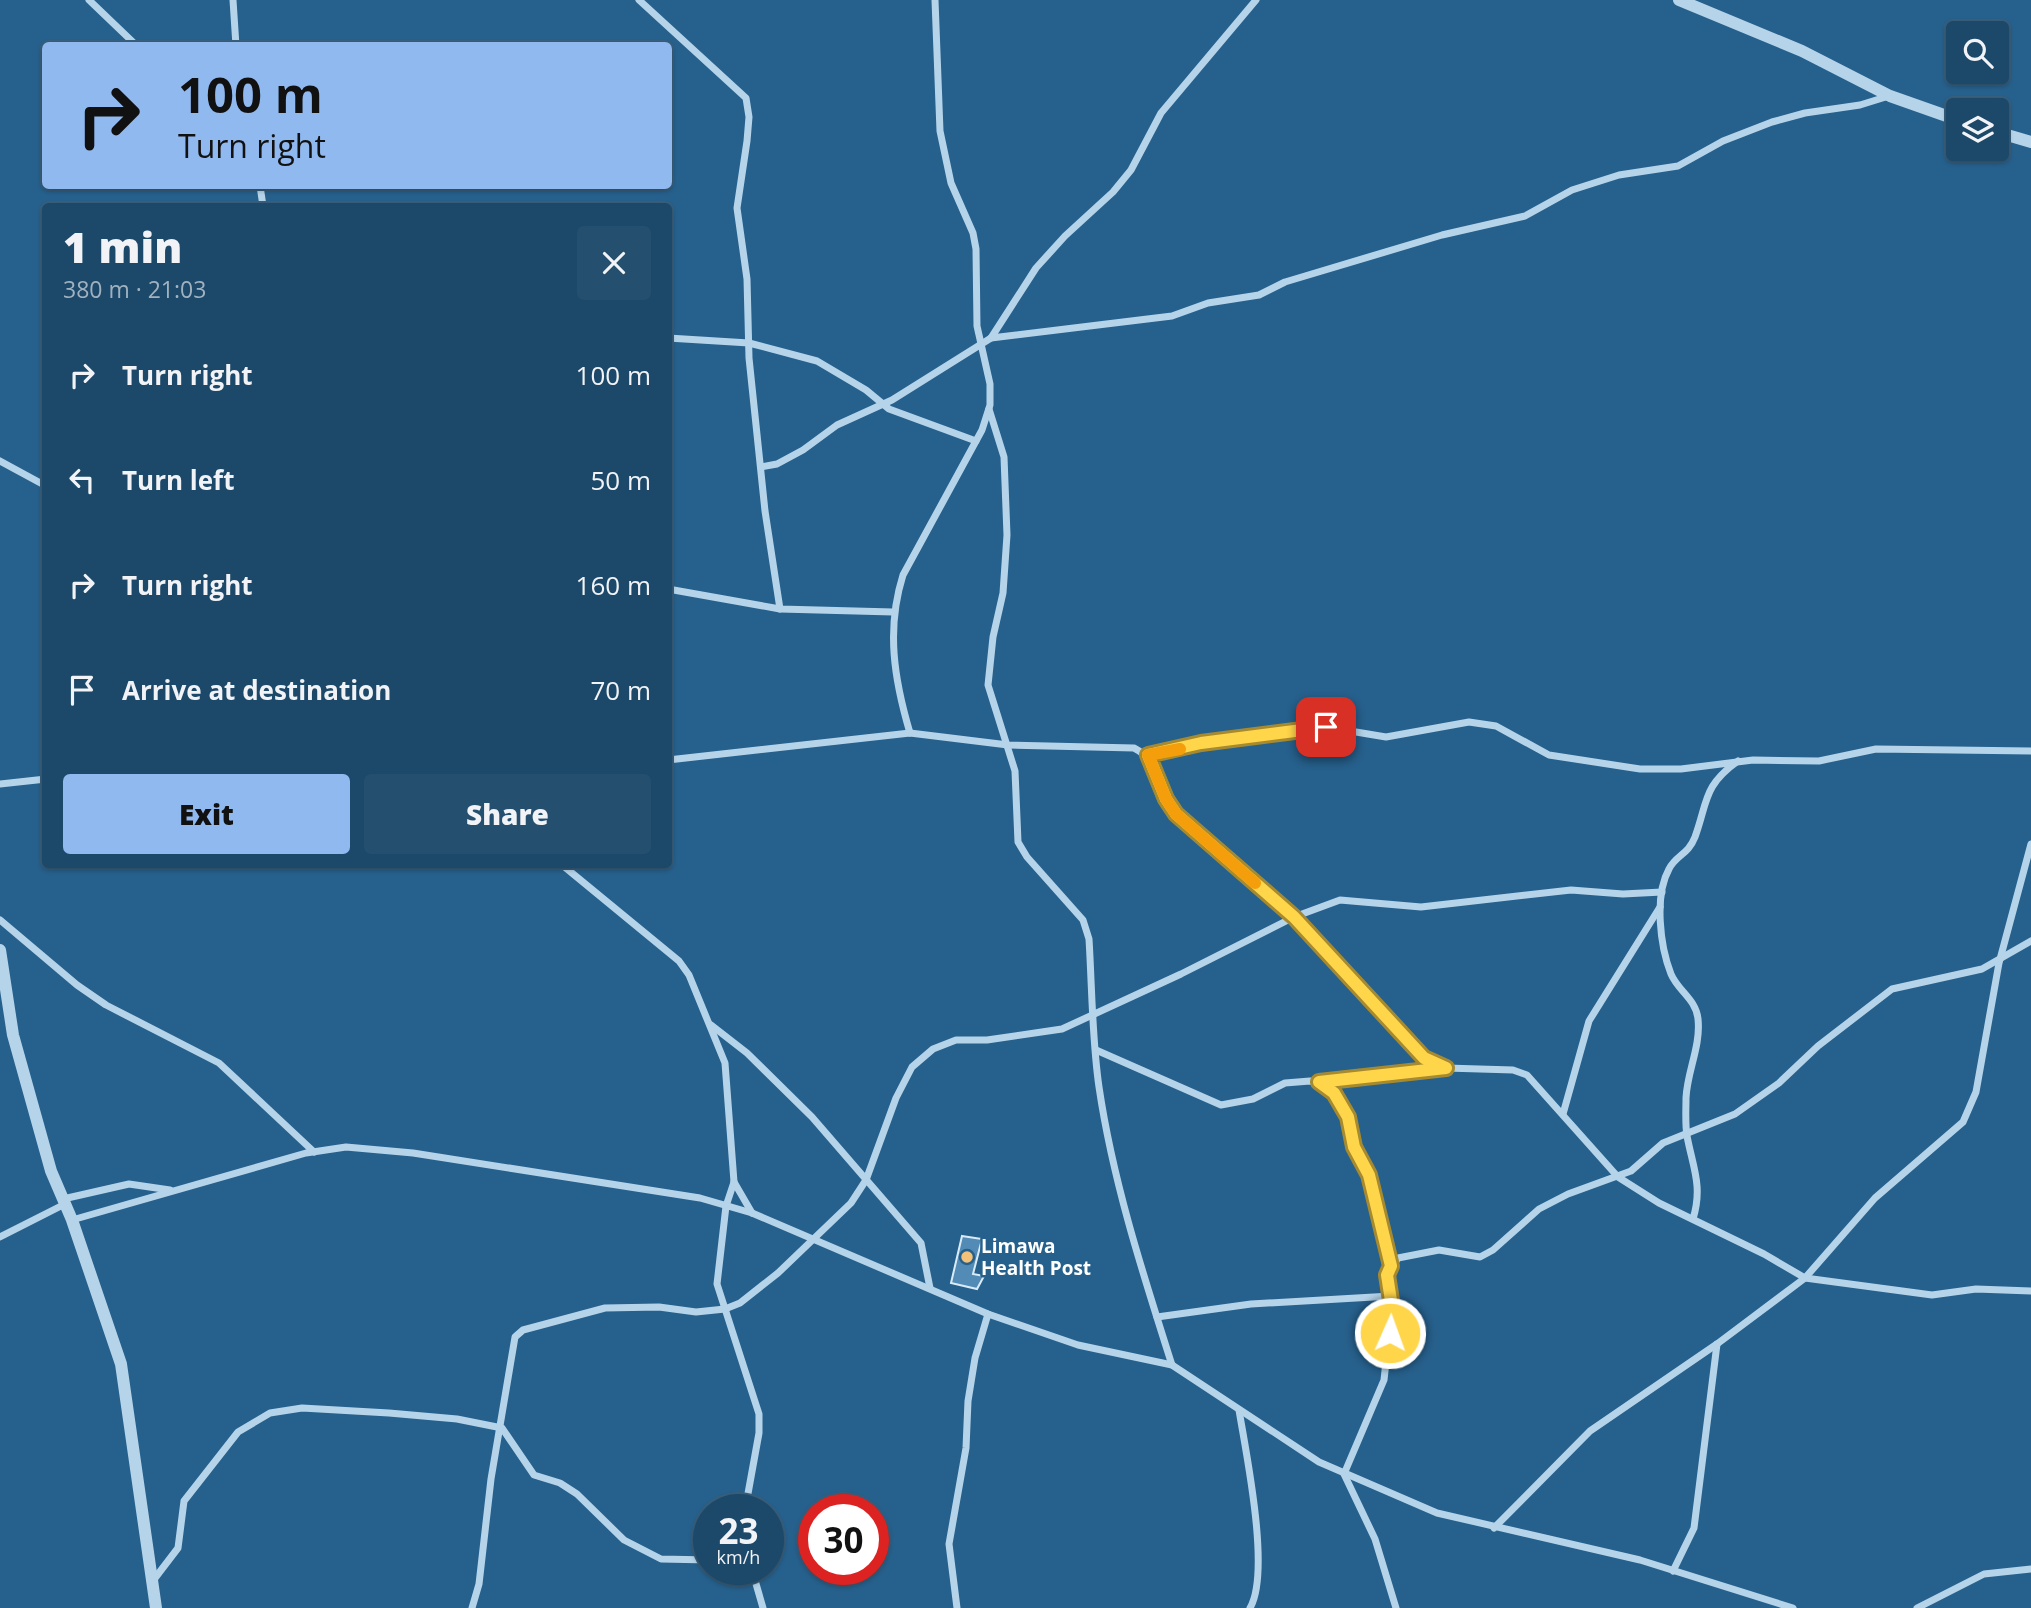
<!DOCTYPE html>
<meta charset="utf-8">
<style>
body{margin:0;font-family:"Open Sans",sans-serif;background:#254f6f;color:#f1f3f6;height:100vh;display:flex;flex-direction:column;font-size:26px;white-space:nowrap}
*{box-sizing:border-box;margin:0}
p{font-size:23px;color:#a0b2c0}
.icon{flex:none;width:38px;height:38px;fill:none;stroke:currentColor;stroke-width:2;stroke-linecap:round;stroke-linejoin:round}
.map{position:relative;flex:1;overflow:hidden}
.details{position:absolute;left:42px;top:203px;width:630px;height:665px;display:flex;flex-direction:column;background:#1c4869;border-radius:7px;box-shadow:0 2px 5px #0004,0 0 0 2px #3a607d}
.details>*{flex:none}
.hud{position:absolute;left:42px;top:42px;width:630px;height:147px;border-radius:7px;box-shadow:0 2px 5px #0004,0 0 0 2px #3a607d;background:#90b9f0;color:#111;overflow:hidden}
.tools{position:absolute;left:1946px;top:21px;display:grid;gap:14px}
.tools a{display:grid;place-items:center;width:63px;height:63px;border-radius:7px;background:#1c4869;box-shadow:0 2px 5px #0004,0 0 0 2px #3a607d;font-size:35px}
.speed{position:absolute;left:693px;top:1494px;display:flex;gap:14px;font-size:35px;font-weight:700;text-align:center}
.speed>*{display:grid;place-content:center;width:91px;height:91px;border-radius:50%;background:#1c4869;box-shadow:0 2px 5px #0004,0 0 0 2px #3a607d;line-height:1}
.speed small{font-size:18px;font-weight:400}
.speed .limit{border:10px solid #d22;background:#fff;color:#111}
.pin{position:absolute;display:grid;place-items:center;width:60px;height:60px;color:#fff;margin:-30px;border-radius:14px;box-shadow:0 4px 10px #0006}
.me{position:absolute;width:77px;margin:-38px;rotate:2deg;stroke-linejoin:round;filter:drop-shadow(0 0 5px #0008)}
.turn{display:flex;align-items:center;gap:24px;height:147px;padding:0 21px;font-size:32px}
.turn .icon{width:91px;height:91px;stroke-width:2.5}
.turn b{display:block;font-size:49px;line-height:60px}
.round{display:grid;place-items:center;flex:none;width:74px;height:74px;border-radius:7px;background:#254f6f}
.head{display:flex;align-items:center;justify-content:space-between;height:119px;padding:0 21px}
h1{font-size:42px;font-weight:800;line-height:52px}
.button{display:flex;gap:14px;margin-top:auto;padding:14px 21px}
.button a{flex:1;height:80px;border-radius:7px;background:#90b9f0;color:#111;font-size:28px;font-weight:800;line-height:80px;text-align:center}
.button a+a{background:#254f6f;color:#f1f3f6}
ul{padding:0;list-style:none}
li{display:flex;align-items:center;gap:21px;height:105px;padding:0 21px}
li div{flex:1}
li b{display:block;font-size:26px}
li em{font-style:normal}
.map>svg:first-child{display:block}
</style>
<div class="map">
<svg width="2031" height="1608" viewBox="0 0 2031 1608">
<rect width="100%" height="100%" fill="#26608c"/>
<path fill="#528bb5" stroke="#d9ebf8" stroke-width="2" d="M962,1236l20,3 -9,35 11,2 -7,13 -26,-6z"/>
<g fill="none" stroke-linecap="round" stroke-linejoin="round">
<g stroke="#b5d4ea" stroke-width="7">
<path d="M89,0l48,46"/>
<path d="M233,0l3,46"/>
<path d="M639,0l107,98 3,19 -2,24 -10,67 10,71 2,79 16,153 15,98"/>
<path d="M260,186l3,20"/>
<path d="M668,338l81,5 68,18 49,29 23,19 87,32"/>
<path d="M991,338l181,-22 36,-13 51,-8 26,-13 157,-47 83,-19 47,-26 47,-15 59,-9 45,-25 49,-19 33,-9 55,-8 29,-9"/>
<path d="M989,409l15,48 3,78 -4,58 -10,44 -5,48 27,86 3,71 9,15 56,63 6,19c3,49 3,100 10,148 14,95 44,187 73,278"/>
<path d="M0,461l46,25"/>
<path d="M761,467l16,-3 26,-14 34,-25 55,-25 99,-62 45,-70 29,-32 48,-44 18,-22 30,-57 95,-113"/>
<path d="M668,589l112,20 113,3"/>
<path d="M910,733c-16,-54 -24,-104 -7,-158l79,-145 8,-25v-21l-13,-58 -1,-77 -3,-16 -22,-50 -11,-52 -5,-131"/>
<path d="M1148,755l53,-12 125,-16 60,10 83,-15 27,4 53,29 91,14h41l72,-9 66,1 57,-12 155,2"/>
<path d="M668,760l242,-27 98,12 126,3c26,13 27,43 42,66l118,103 130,141 22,10 67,2 14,5 91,102 41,26 105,51 41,24 127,17 44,-6 55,2"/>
<path d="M0,784l46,-5"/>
<path d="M561,864l118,97 10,14 36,88 9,119 -8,24 -9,78 42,130v19l-14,77"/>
<path d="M0,920l77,65 29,20 113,58 95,89"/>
<path d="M711,1025l36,28 65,64 109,126 9,45"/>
<path d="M1096,1050l125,55 32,-6 32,-16 25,-2 16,4 17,22 11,40 15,28 22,91"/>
<path d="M1321,1082l124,-14"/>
<path d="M1563,1114l26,-93 71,-114"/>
<path d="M734,1182l18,31"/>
<path d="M63,1199l66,-15 41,6"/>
<path d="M1693,1219c10,-33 0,-51 -6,-83 -2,-12 -1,-26 -1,-38 1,-26 15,-52 12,-79 -2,-20 -20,-28 -27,-45 -11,-28 -17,-78 -2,-105 7,-14 19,-14 26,-32 13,-36 8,-51 43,-76"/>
<path d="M72,1220l234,-67 40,-6 67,6 287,45 52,15 236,101 90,31 94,20 147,97 118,51 203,47 153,48"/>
<path d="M0,1237l65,-33"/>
<path d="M1157,1317l94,-13 140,-8"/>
<path d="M1239,1410c7,43 32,162 11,198"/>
<path d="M1494,1528l96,-97 127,-87 88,-66 70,-80 88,-76 13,-30 23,-129 32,-119"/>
<path d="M752,1570l11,38"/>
<path d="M1673,1571l21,-43 23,-184"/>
<path d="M152,1582l26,-34 6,-47 54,-69 32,-19 32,-5 87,5 68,6 45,9 32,47 26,8 17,11 47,46 37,19 48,1"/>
<path d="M472,1608l7,-24 12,-105 24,-142 8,-7 82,-22 54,-1 37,5 29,-3 15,-6 38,-30 73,-70 15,-23 30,-82 16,-31 21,-18 23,-9h31l75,-11 119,-55 113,-57 46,-17 81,7 150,-17 52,4 39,-2"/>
<path d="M957,1608l-8,-64 17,-96 2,-47 7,-43 13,-44"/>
<path d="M1396,1608l-21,-69 -31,-65 40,-94 8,-73 -5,-32 11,-17 41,-8 41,7 13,-7 46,-41 29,-15 63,-23 32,-28 72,-29 44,-31 39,-37 74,-57 90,-20 49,-28"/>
<path d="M1917,1608l67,-34 47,-5"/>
</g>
<g stroke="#b5d4ea" stroke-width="12">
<path d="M1679,0l123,51 88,45 68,24"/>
<path d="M1997,132l34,10"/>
<path d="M0,950l13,85 38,136 21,49 49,144 35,244"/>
</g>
</g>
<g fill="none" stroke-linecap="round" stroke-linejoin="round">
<defs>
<path id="route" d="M1326,727l-125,16 -53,12 18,44 10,15 118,103 130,141 22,10 -127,14 15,11 14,24 6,30 15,28 22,91 -4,9 5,32 -2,26"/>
</defs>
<use href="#route" stroke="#a68a30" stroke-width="18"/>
<use href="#route" stroke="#ffd54a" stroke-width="12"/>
<path stroke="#f59e0b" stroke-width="12" d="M1180,749l-32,6 18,44 10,15 79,69"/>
</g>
<circle fill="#f4c179" stroke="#26608c" stroke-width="2.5" cx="967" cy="1257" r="7"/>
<g text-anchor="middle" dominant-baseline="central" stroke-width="5" stroke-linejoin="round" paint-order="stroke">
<g font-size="19" font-weight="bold" fill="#fff" stroke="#26608c" text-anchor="start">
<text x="981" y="1246">Limawa<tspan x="981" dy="22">Health Post</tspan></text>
</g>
</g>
</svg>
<div class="tools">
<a><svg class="icon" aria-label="search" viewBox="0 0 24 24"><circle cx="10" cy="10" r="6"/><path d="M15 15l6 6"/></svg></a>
<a><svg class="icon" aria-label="layers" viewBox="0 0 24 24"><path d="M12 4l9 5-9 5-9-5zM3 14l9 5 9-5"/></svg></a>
</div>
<div class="speed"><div>23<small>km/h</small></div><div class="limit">30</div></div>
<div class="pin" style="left:1326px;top:727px;background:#d93025"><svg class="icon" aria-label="arrive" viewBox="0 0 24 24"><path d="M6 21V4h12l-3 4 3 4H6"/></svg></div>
<svg class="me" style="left:1390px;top:1333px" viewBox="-20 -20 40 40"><circle r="17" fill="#ffd54a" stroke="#fff" stroke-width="3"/><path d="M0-11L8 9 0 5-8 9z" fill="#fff"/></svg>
<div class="hud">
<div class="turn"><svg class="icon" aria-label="right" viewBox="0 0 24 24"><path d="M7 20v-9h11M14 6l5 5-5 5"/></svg><div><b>100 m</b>Turn right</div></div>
</div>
<section class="details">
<div class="head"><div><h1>1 min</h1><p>380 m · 21:03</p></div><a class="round"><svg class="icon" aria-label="close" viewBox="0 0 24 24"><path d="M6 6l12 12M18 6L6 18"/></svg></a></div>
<ul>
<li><svg class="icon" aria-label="right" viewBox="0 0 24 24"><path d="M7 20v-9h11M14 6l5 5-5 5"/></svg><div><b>Turn right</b></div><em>100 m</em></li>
<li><svg class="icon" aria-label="left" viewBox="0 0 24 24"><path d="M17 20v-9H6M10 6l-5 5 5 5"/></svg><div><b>Turn left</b></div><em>50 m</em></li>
<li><svg class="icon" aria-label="right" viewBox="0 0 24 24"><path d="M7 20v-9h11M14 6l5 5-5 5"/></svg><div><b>Turn right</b></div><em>160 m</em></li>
<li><svg class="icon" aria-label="arrive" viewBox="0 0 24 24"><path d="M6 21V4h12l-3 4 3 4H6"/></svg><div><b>Arrive at destination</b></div><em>70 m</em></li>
</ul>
<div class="button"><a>Exit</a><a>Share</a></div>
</section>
</div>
